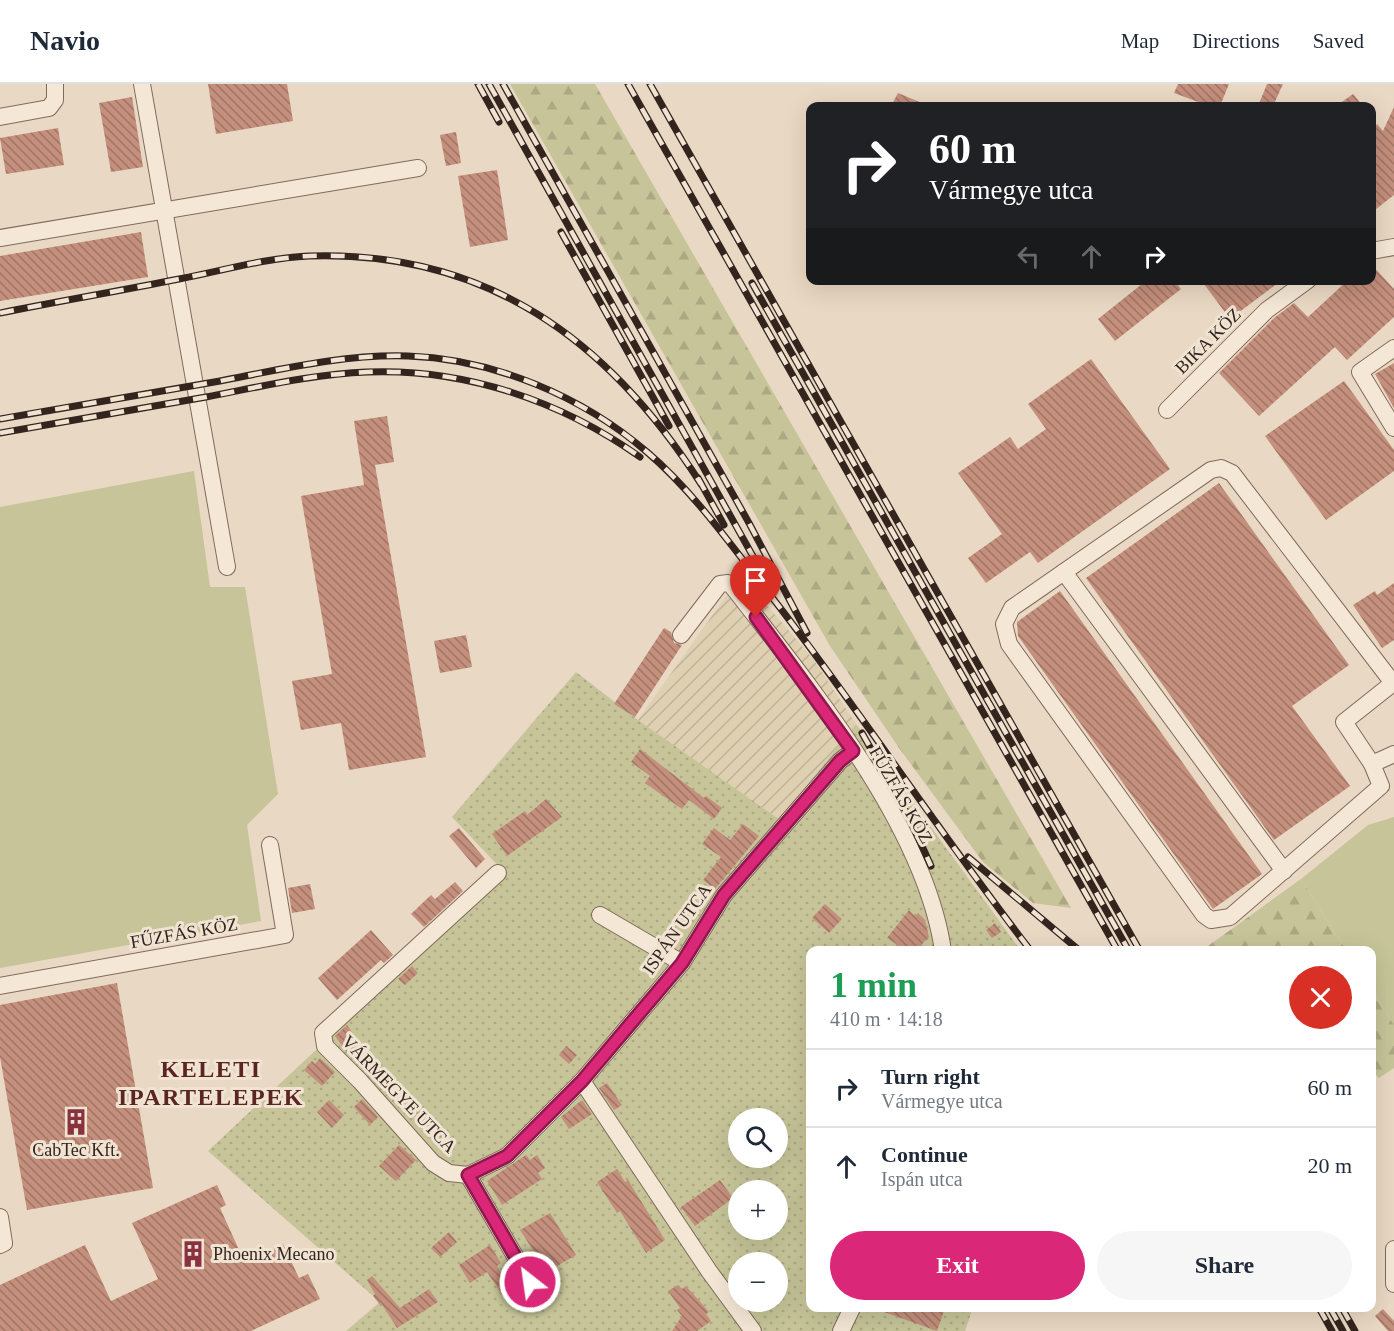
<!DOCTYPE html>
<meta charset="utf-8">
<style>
body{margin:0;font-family:"Times New Roman",serif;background:#f6f6f7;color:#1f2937;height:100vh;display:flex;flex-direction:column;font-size:22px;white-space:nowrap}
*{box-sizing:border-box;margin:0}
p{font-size:20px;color:#747a83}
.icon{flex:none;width:33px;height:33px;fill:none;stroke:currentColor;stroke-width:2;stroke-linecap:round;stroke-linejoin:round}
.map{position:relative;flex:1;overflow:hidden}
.details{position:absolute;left:806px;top:862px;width:570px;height:366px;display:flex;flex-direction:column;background:#fff;border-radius:12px;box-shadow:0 6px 24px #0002}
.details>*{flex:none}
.banner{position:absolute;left:806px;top:18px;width:570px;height:183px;border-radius:12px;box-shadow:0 6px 24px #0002;background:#202124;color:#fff;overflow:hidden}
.tools{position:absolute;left:728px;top:1024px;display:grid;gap:12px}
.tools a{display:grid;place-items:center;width:60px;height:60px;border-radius:50%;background:#fff;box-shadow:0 6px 24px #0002;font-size:30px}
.pin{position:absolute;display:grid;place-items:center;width:51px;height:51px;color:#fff;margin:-62px -26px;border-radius:50% 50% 50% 0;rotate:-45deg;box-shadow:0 0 6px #0007}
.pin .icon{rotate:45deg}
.me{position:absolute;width:66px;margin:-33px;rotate:330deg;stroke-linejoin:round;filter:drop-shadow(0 0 4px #0008)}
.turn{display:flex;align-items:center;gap:21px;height:126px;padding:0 24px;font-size:27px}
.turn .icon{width:78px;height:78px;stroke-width:2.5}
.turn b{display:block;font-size:42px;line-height:51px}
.lanes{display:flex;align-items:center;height:57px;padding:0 24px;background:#0003;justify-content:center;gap:30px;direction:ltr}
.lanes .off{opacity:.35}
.round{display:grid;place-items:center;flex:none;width:63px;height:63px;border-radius:32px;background:#f6f6f7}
.summary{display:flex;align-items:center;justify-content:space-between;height:102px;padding:0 24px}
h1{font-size:36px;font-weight:800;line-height:45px;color:#1e9e55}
.action{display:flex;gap:12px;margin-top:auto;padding:12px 24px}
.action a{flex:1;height:69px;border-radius:36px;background:#db2777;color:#fff;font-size:24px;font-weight:800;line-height:69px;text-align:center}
.action a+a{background:#f6f6f7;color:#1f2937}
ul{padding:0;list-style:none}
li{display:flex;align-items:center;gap:18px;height:78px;padding:0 24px;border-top:2px solid #e0e1e3}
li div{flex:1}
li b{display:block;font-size:22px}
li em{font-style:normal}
header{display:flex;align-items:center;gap:36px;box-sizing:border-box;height:84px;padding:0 30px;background:#fff;border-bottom:2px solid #e0e1e3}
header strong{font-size:28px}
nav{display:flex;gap:33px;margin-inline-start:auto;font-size:21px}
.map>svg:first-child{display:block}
</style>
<header>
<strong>Navio</strong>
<nav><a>Map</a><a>Directions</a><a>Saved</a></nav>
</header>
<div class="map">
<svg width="1394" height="1247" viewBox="0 0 1394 1247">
<defs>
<pattern id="farmland-furrows" width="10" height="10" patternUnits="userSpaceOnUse" patternTransform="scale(1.5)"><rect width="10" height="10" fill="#ded0b1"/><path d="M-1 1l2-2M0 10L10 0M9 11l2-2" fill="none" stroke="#bfb298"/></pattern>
<pattern id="forest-firs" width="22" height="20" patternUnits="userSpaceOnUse" patternTransform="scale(1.5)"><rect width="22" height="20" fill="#c6c498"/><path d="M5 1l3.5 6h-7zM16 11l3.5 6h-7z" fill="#aba883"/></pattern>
<pattern id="park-dots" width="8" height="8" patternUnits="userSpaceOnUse" patternTransform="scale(1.5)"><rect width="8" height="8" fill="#c6c498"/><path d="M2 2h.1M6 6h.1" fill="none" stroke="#aba883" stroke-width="1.8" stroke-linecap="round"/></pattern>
<pattern id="building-back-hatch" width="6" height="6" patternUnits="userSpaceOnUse" patternTransform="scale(1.5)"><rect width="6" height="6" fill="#c48f7c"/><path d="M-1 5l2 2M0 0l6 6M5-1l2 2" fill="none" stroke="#a07565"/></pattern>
</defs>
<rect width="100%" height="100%" fill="#e9d8c3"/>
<path fill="url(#farmland-furrows)" d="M741,491l73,85 42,64 -76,97 -142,-101z"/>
<g fill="#c6c498">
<path d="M194,387l16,116h35l33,207 -31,31 14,96 -261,47v-461z"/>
<path d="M1394,733v208l-23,-36v-38h-24l-46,-72 67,-54z"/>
</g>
<g fill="url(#forest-firs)">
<path d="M510,0h85l476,824 -38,-5 -50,-41 -84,-114 -69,-102z"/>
<path d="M1301,795l46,72h-146z"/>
<path d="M1371,905l23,36v43l-15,10 -8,-8z"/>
</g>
<path fill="url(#park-dots)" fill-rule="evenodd" d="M576,588l62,48 142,100 76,-96 165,227h-211v357h158l4,2 -7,21h-619l34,-29 -172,-151 297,-278 -53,-56zM738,1035h39v39h-39zM738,1107h39v39h-39zM738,1179h39v39h-39z"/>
<g fill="url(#building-back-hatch)">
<path d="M208,0h79l6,37 -77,13z"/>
<path d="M1178,0h51l-9,22h-11l-35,-13z"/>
<path d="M1267,0h16l-10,22h-15z"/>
<path d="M898,9l31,13h-38z"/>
<path d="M1353,10l10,12h-27z"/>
<path d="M132,13l11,70 -32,5 -12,-69z"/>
<path d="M1394,23v88l-23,18v-84l6,-5 6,7z"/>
<path d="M58,44l6,37 -58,9 -6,-36z"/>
<path d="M456,48l5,31 -15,3 -6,-31z"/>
<path d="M497,86l11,70 -38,7 -12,-71z"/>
<path d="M141,148l7,45 -148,24v-45z"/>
<path d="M1371,180l23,25v28l-47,43 -12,-13 -76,69 -40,-43 55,-55 20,-15 14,14 40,-37h23z"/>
<path d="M1147,196h27l7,9 -66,52 -17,-22z"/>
<path d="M1201,196h81l-52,39z"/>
<path d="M1091,275l79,110 -132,94 -8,-11 -44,31 -18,-25 34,-24 -44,-61 52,-36 8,12 28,-20 -18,-25z"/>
<path d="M1394,279v45l-19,-34z"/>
<path d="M1344,297l50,69v21l-68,49 -61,-84z"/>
<path d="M387,332l7,46 -19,3 51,292 -77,13 -8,-47 -40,7 -9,-49 40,-7 -31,-178 63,-11 -10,-64z"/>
<path d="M1219,399l130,182 -57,41 58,80 -76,54 -188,-262z"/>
<path d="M1394,499v57l-12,8 -29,-43 22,-14 2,4z"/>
<path d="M1060,507l202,283 -49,35 -195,-273 -1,-14z"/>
<path d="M664,544l7,4 3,11 8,2 -47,72 -21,-13z"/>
<path d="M466,551l6,32 -32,6 -6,-32z"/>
<path d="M640,665l64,49 2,-2 16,12 -8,11 -25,-19 -7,9 -37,-26 5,-7 -19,-14z"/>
<path d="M546,715l16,18 -55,39 -15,-22 33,-23 2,4z"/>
<path d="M743,740l16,12 -44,53 -12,-9 18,-23 -19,-13 12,-16 16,12z"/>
<path d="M459,744l26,31 -9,9 -27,-32z"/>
<path d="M455,798l8,9 -39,36 -13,-13 20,-19 4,4z"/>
<path d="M310,800l5,25 -23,4 -4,-25z"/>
<path d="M825,820l17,15 -13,14 -17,-15z"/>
<path d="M909,826l6,6 3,-3 7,7 4,17 -14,14h-8l-20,-13z"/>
<path d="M995,839l6,9 -9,6 -6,-8z"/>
<path d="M371,846l22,25 -9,8 -3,-3 -44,40 -19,-22z"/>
<path d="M412,882l6,7 -13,12 -7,-6z"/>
<path d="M117,899l36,205 -126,22 -27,-153v-52z"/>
<path d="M347,941l13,19 -13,9 -12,-17z"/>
<path d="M566,962l11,9 -8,9 -10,-9z"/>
<path d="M320,974l15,14 -13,14 -18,-16 8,-9 3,3z"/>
<path d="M607,999l15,22 -8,5 -15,-22z"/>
<path d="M362,1015l16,18 -8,8 -16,-18z"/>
<path d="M329,1016l15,15 -12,13 -15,-16z"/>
<path d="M582,1016l10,14 -23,15 -8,-12z"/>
<path d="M399,1061l17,15 -20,21 -17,-15z"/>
<path d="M526,1071l4,5 7,-5 8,13 -7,5 4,6 -40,26 -15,-24z"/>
<path d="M617,1085l8,13 3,-2 37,60 -19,13 -26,-42 -3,2 -20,-31z"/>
<path d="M720,1096l13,18 -38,28 -14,-19z"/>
<path d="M217,1101l9,20 -6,3 25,55 38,-19 16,34 9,-4 12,25 -69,32h-251v-46l85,-40 26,56 47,-22 -26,-56z"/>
<path d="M550,1129l26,42 -29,17 -27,-42z"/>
<path d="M449,1148l8,10 -17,15 -9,-9z"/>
<path d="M490,1161l11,18 -4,3 15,24 -9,6 -16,-24 -17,11 -11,-18z"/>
<path d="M372,1192l28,32 29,-19 9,13 -41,26 -16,-25 -1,2 -7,-9 2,-2 -8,-14z"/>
<path d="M678,1201l4,4 4,-3 23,26 -3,2 5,7 -14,10h-25l10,-15 -5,-6 3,-2 -12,-17z"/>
<path d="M873,1224h72l-8,23z"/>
<path d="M1383,1225l11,12v10h-6l-13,-15z"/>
</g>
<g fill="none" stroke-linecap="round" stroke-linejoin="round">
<defs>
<g id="minor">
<path d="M142,0l85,483"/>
<path d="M0,33l49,-9 6,-8v-16"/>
<path d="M0,154l418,-70"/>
<path d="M1371,167l23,-4"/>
<path d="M1394,264l-34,24 34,56"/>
<path d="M1167,326l100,-100 41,-30"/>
<path d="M1064,488l220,299"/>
<path d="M681,551l39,-51 8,-1 4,3c77,99 193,239 211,365"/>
<path d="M1393,599l-161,-210 -11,-5 -10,2 -199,138 -8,16 5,20 195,271 7,5 19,-3 151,-131 -9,-22 -28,-42 49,-39 1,-1"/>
<path d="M1372,680l22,-10"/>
<path d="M498,789l-175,160 2,13 35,35 73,82 16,10 19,2 39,-19 75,-75 100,-118 42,-68 116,-134 13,-10"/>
<path d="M600,831l82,48"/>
<path d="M0,902l285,-51 -15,-90"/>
<path d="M582,997l127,190 44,60"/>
<path d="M468,1091l62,107"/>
<path d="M0,1133l4,26 -4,2"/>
<path d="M1394,1165v35"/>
<path d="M841,1247l11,-23"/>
</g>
</defs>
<use href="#minor" stroke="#816a5b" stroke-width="18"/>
<use href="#minor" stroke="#f5e7d5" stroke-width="16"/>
<defs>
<g id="rail">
<path d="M478,0l21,38"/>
<path d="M489,0l275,492"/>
<path d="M503,0l246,439 58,110"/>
<path d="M628,0l490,867"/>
<path d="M650,0l490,867"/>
<path d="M561,148l108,194"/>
<path d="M752,199l377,668"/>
<path d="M0,229c60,-12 119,-22 179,-34 42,-8 86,-21 130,-23 177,-6 300,84 392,228"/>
<path d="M0,335c73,-13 147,-25 220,-38 62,-12 125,-27 188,-25 86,3 174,40 239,96 49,42 85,95 124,144 90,116 170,239 260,355"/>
<path d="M0,349c69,-12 137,-24 206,-36 53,-10 107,-23 161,-25 98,-4 194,29 273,85"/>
<path d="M698,394l26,47"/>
<path d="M862,649l46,82 23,51"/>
<path d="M968,773l112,94"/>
<path d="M1319,1224l13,23"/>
<path d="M1330,1224l13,23"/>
<path d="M1342,1224l13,23"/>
</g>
</defs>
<use href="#rail" stroke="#33251e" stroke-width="7"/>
<use href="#rail" stroke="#f1e3d2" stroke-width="4.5" stroke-dasharray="14" stroke-linecap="butt"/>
</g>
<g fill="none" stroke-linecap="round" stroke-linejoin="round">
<defs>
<path id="route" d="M530,1198l-62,-107 39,-19 75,-75 100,-118 42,-68 116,-134 13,-10 -97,-134"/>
</defs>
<use href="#route" stroke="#8e194d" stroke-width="15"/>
<use href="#route" stroke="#db2777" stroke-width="10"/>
</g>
<defs>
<symbol id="building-bare" viewBox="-9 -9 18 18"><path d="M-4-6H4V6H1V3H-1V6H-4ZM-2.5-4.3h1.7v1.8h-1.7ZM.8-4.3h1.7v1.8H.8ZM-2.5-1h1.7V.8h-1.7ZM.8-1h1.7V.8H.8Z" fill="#8a313f" stroke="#f1e3d2" stroke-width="2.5" paint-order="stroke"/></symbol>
</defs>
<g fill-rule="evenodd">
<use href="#building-bare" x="57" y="1019" width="38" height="38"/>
<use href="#building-bare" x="174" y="1151" width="38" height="38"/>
</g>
<g text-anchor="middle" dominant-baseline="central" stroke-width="6" stroke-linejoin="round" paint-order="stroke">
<g font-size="18" fill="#33251e" stroke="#f1e3d2">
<text transform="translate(1208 257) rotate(-45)">BIKA KÖZ</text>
<text transform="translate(901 711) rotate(60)">FŰZFÁS KÖZ</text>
<text transform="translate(677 845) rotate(-55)">ISPÁN UTCA</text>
<text transform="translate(184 849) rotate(-10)">FŰZFÁS KÖZ</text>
<text transform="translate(399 1010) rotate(46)">VÁRMEGYE UTCA</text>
</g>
<g font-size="18" fill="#33251e" stroke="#f1e3d2">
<text x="76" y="1066">CabTec Kft.</text>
<text x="213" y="1170" text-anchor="start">Phoenix Mecano</text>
</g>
<g font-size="24" font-weight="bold" letter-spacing="1.5" fill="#5b2522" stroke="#f1e3d2">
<text x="211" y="985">KELETI<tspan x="211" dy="28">IPARTELEPEK</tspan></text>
</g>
</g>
</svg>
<div class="tools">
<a><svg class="icon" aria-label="search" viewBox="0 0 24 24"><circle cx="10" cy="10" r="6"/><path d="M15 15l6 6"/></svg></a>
<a>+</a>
<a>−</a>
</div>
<div class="pin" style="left:756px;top:533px;background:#d93025"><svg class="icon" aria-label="arrive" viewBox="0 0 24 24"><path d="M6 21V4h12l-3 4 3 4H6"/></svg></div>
<svg class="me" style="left:530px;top:1198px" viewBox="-20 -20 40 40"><circle r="17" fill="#db2777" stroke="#fff" stroke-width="3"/><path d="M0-11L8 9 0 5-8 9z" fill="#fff"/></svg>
<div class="banner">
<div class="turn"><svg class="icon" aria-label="right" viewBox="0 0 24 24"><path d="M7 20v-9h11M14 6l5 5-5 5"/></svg><div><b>60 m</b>Vármegye utca</div></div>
<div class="lanes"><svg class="icon off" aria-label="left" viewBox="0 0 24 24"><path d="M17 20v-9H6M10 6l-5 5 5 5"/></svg><svg class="icon off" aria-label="ahead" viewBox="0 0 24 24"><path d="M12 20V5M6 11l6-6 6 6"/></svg><svg class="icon" aria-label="right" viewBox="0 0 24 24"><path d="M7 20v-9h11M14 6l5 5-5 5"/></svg></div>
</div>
<section class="details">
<div class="summary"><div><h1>1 min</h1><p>410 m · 14:18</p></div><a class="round" style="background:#d93025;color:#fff"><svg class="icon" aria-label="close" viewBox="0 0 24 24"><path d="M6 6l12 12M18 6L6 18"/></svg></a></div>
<ul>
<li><svg class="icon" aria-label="right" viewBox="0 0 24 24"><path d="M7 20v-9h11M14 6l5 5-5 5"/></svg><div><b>Turn right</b><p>Vármegye utca</p></div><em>60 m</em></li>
<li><svg class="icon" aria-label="ahead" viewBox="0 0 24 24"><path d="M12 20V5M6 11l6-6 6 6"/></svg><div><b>Continue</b><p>Ispán utca</p></div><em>20 m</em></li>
</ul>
<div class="action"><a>Exit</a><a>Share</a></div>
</section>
</div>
